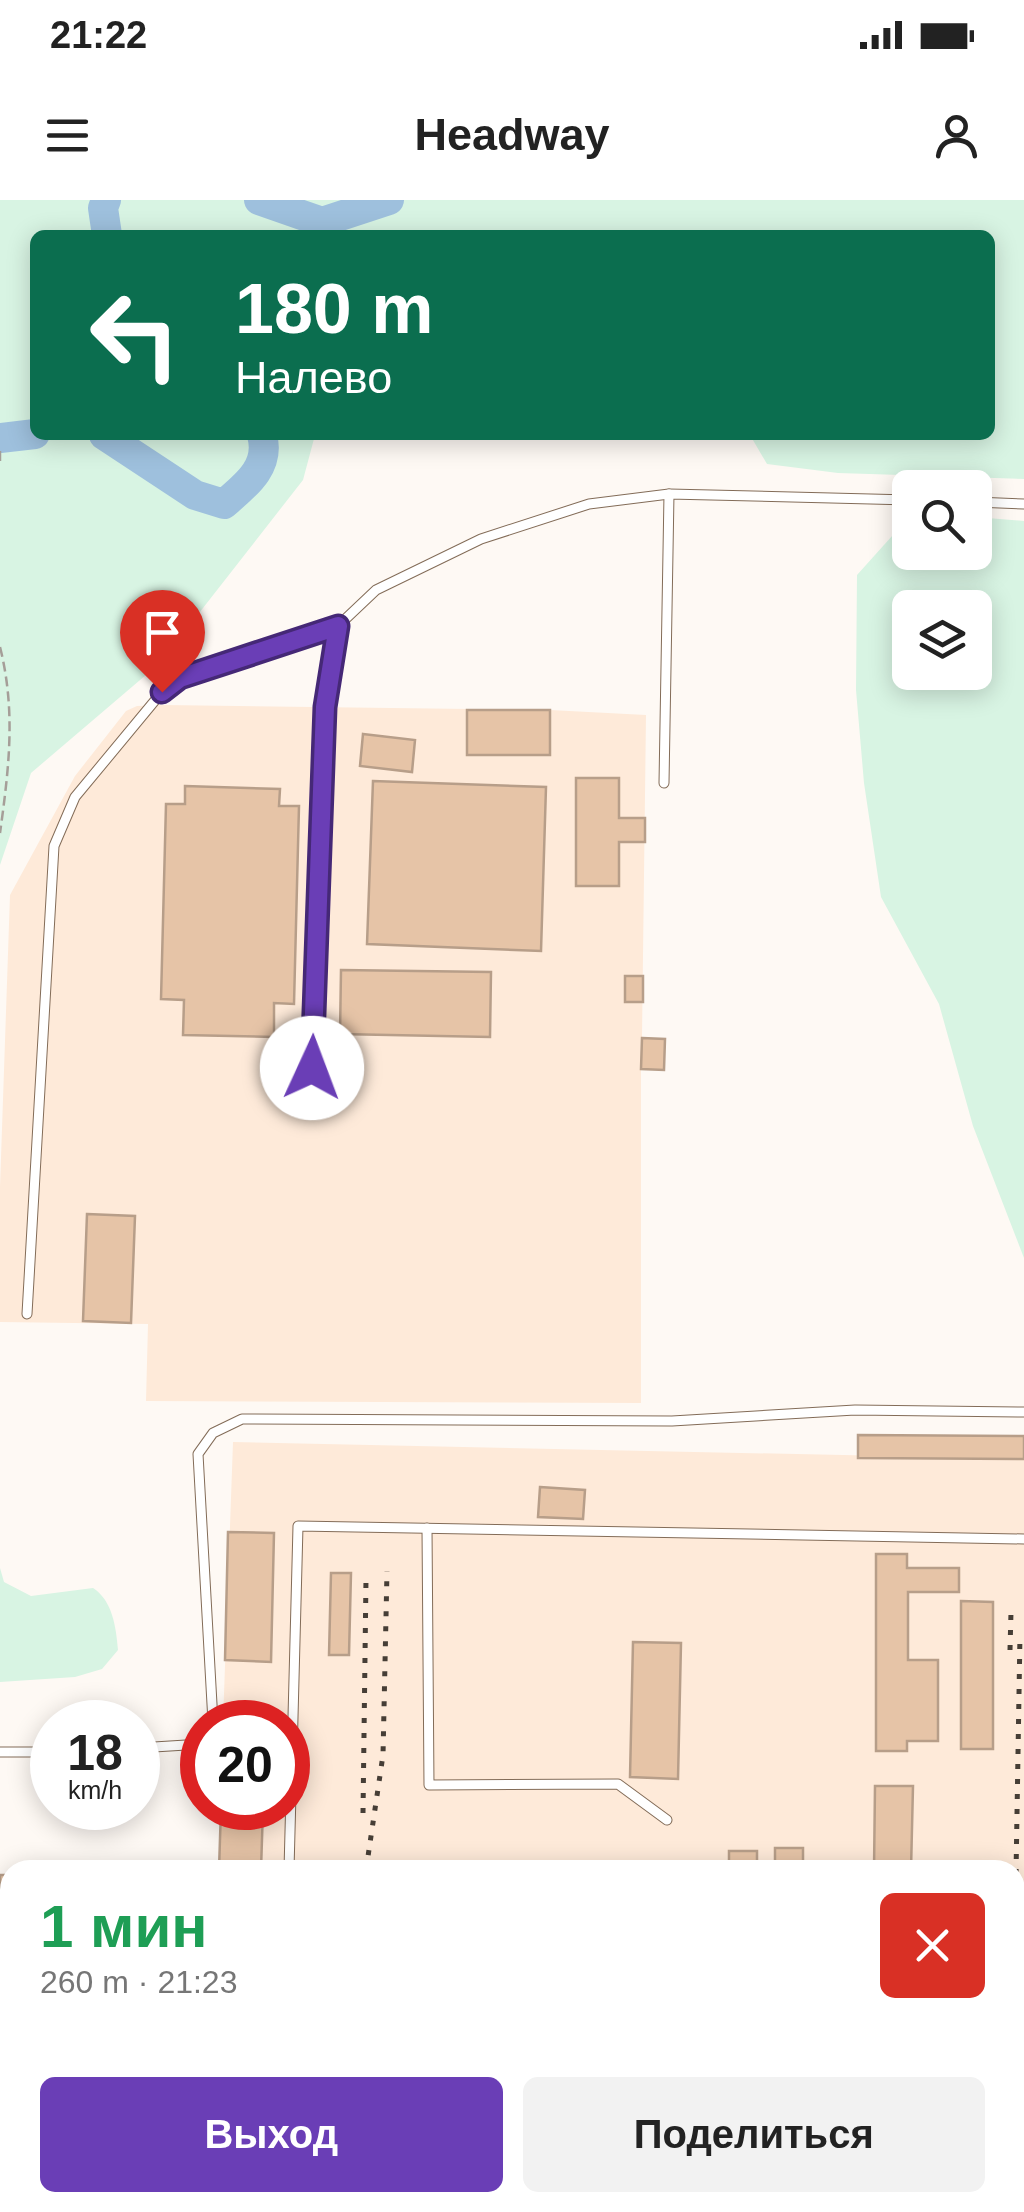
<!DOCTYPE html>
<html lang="ru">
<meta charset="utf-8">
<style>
body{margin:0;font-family:Arial,sans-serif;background:#f2f2f2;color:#222;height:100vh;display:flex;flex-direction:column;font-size:38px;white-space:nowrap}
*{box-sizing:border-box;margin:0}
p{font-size:32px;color:#767676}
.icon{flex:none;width:55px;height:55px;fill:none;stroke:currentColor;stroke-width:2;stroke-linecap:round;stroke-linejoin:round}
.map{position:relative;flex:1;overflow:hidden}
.details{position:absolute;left:0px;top:1660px;width:1025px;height:352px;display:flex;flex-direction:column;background:#fff;border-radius:30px 30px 0 0;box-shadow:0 5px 25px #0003}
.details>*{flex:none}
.banner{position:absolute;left:30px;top:30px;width:965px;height:210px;border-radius:15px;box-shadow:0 5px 25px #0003;background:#0b6e4f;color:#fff;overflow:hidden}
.tools{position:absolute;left:892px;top:270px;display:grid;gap:20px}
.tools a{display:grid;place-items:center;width:100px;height:100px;border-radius:15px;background:#fff;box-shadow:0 5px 25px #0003;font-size:50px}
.speed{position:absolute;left:30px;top:1500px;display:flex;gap:20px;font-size:50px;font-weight:700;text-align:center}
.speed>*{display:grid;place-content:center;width:130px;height:130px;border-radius:50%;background:#fff;box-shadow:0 5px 25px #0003;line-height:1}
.speed small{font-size:25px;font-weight:400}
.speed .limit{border:15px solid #d22;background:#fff;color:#111}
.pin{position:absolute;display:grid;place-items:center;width:85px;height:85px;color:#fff;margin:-102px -42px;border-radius:50% 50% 50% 0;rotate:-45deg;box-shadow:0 0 10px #0007}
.pin .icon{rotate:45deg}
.me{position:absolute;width:110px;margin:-55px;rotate:2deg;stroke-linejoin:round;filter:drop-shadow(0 0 8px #0008)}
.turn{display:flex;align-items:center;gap:35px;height:210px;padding:0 40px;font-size:45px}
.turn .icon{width:130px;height:130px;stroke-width:2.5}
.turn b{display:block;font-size:70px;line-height:85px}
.round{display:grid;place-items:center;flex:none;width:105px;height:105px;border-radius:15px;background:#f2f2f2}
.summary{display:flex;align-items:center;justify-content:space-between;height:170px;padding:0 40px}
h1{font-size:60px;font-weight:600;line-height:75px;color:#1e9e55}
.cta{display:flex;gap:20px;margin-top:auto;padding:20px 40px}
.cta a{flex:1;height:115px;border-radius:15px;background:#6a3eb6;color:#fff;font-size:40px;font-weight:600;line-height:115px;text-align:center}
.cta a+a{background:#f2f2f2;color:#222}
.status{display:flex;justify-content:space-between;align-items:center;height:70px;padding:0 50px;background:#fff;direction:ltr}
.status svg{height:28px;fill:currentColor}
header{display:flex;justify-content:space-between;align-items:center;height:130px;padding:0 40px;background:#fff;font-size:45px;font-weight:600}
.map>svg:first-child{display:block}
</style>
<div class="status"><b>21:22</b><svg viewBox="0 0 49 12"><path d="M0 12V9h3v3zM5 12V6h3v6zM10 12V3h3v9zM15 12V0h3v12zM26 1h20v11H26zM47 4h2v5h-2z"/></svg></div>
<header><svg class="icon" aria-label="menu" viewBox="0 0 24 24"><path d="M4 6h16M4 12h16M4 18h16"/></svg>Headway<svg class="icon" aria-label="person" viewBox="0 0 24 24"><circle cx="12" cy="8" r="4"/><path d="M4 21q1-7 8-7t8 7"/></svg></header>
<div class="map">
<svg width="1024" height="2012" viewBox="0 0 1024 2012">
<rect width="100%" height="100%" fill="#fef9f4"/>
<g fill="#feead9">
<path d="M164,505l386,5 96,5 -4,322 23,2 -1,31h-23v333l-495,-2 2,-77 -148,-2v-135l10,-292 65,-119 51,-65 11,-5z"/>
<path d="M233,1242l791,17v753h-234l-10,-9 235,-1v-332h-796l2,-62h67v-86h-65z"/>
</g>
<g fill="#d8f4e3" fill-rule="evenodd">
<path d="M0,0h1024v279l-186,-6 -71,-9 -17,-29h240v-200h-955v200h280l-12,45 -143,183 -129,110 -31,92z"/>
<path d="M910,316v36h65v-35l49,4v737l-51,-132 -34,-122 -58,-107 -17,-114 -8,-93 1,-115zM910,408h65v64h-65z"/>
<path d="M0,1368l4,14 27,14 62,-8c20,13 23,40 25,62l-16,19 -27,8 -75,5z"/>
</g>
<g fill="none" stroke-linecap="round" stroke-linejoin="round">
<g stroke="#9ec0dd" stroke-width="30">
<path d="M106,0l-3,8 4,27"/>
<path d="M259,0l63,22 67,-22"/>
<path d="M104,235l91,60 29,9c21,-18 47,-37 38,-69"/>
<path d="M0,238l35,-4"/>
</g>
</g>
<g fill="#e6c4a7" stroke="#b79e89" stroke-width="2.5">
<rect x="467" y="510" width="83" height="45"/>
<path d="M363,534l52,6 -3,32 -52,-6z"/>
<path d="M576,578h43v40h26v24h-26v44h-43z"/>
<path d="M373,581l173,6 -5,164 -174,-7z"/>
<path d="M185,586l95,3 -1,17h20l-5,198 -20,-1v34l-91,-2 1,-35 -23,-1 5,-195h19z"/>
<path d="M341,770l150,2 -1,65 -150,-3z"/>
<rect x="625" y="776" width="18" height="26"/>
<path d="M642,838l23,1 -1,31 -23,-1z"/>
<path d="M87,1014l48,2 -4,107 -48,-2z"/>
<path d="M858,1235l166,1v23l-166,-1z"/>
<path d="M540,1287l45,3 -2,29 -45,-2z"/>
<path d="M228,1332l46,1 -3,129 -46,-2z"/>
<path d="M876,1354h31v14h52v24h-51v68h30v81h-31v10h-31z"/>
<path d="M331,1373h20l-2,82h-20z"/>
<path d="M961,1401l32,1v147h-32z"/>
<path d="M633,1442l48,1 -3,136 -48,-2z"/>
<path d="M875,1586h38l-2,84h-37z"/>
<path d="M221,1608h42l-2,62h-42z"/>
<rect x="775" y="1648" width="28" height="22"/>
<rect x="729" y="1651" width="28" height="19"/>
<rect x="0" y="1675" width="10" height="29"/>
<path d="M484,2002h164v3z"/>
</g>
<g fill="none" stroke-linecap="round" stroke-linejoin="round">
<defs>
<g id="lane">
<path d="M975,302l49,2"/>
<path d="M664,583l5,-289"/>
<path d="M311,868l14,-361 13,-81"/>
<path d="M27,1114l27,-468 21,-49 87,-105 18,-14 158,-52 38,-36 105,-51 108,-35 80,-10 241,6"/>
<path d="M427,1328l2,257 189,-1 49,36"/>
<path d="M213,1522l-15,-268 15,-21 29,-14 430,2 183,-11 169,2"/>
<path d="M138,1548l64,-4"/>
<path d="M0,1552h52"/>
<path d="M289,1670l9,-344 726,13"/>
<path d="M1015,1770h9"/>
<path d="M732,2002l3,10"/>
<path d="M682,2012l7,-10"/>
</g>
</defs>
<use href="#lane" stroke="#836c58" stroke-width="11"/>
<g stroke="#a59e98" stroke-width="2.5" stroke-dasharray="10 5" stroke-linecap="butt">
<path d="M0,251v14"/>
<path d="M0,447c16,64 9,121 0,186"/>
</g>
<use href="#lane" stroke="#fff" stroke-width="9"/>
<g stroke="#463e36" stroke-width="5" stroke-dasharray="5 10" stroke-linecap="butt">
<path d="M1010,1450l1,-38"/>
<path d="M363,1613l3,-235"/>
<path d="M366,1670l17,-115 4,-184"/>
<path d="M1015,1734l5,-300"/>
<path d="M1015,1837l9,-51"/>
<path d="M355,2012v-10"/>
<path d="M906,2012l7,-10"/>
<path d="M925,2012l8,-10"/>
</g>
</g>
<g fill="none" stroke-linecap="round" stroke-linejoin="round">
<defs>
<path id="route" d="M162,492l18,-14 158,-52 -13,81 -13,361"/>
</defs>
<use href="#route" stroke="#452876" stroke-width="25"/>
<use href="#route" stroke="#6a3eb6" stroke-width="18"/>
</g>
</svg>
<div class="tools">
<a><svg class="icon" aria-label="search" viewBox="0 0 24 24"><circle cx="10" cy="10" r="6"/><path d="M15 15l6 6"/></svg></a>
<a><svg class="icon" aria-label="layers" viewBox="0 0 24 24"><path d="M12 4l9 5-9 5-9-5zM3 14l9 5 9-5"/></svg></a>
</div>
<div class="speed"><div>18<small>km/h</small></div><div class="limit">20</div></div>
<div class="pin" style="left:162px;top:492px;background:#d93025"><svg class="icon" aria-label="arrive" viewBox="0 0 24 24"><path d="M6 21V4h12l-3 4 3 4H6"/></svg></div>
<svg class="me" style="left:312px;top:868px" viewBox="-20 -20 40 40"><circle r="19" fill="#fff"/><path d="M0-13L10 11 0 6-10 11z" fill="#6a3eb6"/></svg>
<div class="banner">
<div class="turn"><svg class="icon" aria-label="left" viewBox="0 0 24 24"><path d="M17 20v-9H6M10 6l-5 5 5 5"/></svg><div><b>180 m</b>Налево</div></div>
</div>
<section class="details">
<div class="summary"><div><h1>1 мин</h1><p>260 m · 21:23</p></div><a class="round" style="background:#d93025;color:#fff"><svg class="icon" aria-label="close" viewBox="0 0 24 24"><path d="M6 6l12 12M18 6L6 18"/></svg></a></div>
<div class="cta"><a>Выход</a><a>Поделиться</a></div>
</section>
</div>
